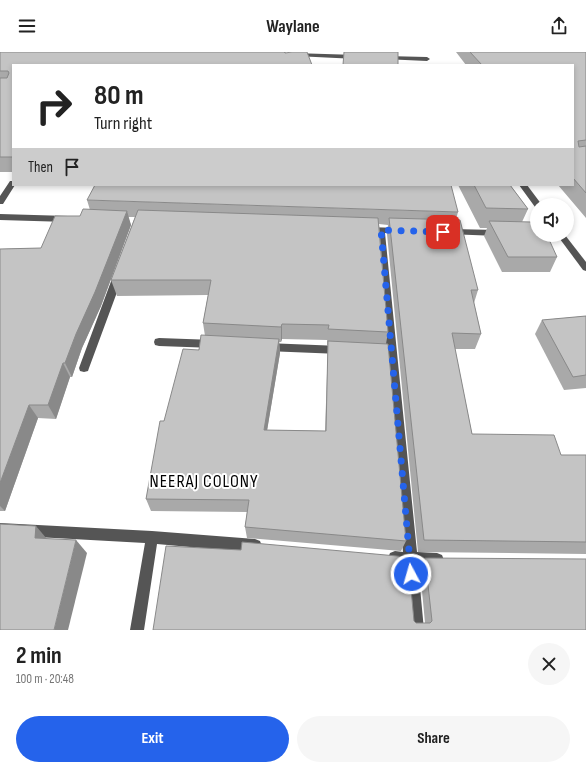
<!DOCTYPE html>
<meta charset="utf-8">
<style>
body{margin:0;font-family:"Sofia Sans Condensed",sans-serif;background:#f6f6f6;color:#222;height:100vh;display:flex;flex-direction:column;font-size:15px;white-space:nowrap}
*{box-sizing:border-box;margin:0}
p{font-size:13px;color:#767676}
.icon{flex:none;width:22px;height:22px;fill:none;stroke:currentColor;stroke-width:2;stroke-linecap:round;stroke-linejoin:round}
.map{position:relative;height:578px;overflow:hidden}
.drawer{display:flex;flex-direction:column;background:#fff;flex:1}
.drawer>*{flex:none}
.top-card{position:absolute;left:12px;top:12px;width:562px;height:122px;border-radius:0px;box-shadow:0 2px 6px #0003;background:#fff;color:#222;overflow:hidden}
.buttons{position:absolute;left:530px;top:146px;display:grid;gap:8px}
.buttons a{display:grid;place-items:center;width:44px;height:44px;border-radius:50%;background:#fff;box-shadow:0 2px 6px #0003;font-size:20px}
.pin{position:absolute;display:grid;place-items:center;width:34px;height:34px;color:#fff;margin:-17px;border-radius:8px;box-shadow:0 2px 6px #0006}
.me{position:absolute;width:44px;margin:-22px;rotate:354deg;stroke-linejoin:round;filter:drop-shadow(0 0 3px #0008)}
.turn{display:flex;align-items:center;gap:14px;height:84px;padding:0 16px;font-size:18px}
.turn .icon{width:52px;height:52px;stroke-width:2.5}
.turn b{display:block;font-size:28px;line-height:34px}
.then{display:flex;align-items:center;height:38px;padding:0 16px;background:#0003;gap:8px;font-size:15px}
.round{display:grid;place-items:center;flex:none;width:42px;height:42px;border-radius:21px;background:#f6f6f6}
.summary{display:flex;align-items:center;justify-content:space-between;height:68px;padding:0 16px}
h1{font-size:24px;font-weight:700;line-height:30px}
.action{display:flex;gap:8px;margin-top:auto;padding:8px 16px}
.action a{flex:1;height:46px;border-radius:24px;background:#2563eb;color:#fff;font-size:16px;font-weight:700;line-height:46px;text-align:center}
.action a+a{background:#f6f6f6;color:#222}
header{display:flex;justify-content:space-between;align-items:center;height:52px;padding:0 16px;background:#fff;font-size:18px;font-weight:700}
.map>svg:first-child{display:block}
</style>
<header><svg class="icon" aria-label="menu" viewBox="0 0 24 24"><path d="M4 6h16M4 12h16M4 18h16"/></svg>Waylane<svg class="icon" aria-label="share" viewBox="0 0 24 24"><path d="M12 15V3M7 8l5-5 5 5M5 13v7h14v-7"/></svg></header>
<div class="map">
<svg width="586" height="578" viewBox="0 0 586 578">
<rect width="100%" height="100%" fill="#fff"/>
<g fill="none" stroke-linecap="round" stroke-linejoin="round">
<g fill="#555" fill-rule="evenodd">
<path d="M293,1l64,2 3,2 -3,2 -62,-3 -3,-2z"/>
<path d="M385,4l42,1 3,2 -3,2 -44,-2v-2z"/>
<path d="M10,129h3v4h2l-12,19h-3v-8z"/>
<path d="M519,133h8l15,20h-5v2h-2z"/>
<path d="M0,162l68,2 4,3 -4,3 -68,-2z"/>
<path d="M366,175l34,1 4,3 -4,3 -15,-1 32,319 20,1 5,2 2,5 -2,5 -5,2 -19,-1 6,64h-14l-6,-65 -14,-2 -2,-5 2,-5 5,-2 8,1 -26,-319 -14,-1 -1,-2 1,-2z"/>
<path d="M450,177l48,1 4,3 -4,3 -51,-2 -1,-2 1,-2z"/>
<path d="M557,183h8l21,27v9l-3,-1z"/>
<path d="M118,221l5,3 -34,92 -1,3 -4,1 -4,-1 -1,-3 34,-92z"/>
<path d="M159,286l55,2 4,1 1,3 -1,3 -4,1 -55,-2 -4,-1 -1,-3 1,-3z"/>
<path d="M266,291l74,3 4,1 1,3 -1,3 -4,1 -74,-3 -4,-1 -1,-3 1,-3z"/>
<path d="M0,471l152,8 103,8 5,2 2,5 -2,5 -5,2 -98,-9 -13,86h-14l15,-87 -145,-8z"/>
</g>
</g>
<g fill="#a9a9a9" fill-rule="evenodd">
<path d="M0,0h286v1l21,-1 -294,13v107h-13z"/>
<path d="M456,0h130v166l-28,-33h15v-120h-107z"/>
<path d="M458,133h52l18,24 -6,13 35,35 -7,15h-48l-18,-36 3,-8h-7z"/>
<path d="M87,148l371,12 -2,7 22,71 -4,13 7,31 -6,15h-20l17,85 89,21h25v99l-168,-2 -31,-318 1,-9 -9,-1 9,108 -2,12 20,197 -5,10 -154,-13 -2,-11 2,-15 -96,-1 -5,-12 18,-78 41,-85 -2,-13 5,-28 -91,1 -6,-16 24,-63h-7l3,8 -30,81 -19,42 -10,29h-2l-14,42 -18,-1 -33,93h-5v-262l41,-1 39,-32 10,-6zM282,287l45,1v5h1l-3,86 -58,-1 13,-77 -1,-11h2z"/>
<path d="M586,264v72l-22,2 -29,-56 7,-14z"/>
<path d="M425,506l161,72h-433l261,-9 2,2h9l-5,-54z"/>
</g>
<g fill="#898989">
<path d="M127,159l4,14 -30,81 -19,42 -10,29 -7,-14 11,-29z"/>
<path d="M282,272v15l-1,3v-15z"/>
<path d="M279,287l1,14 -15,90 -1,-13z"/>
<path d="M63,311l7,14 -14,42 -8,-14z"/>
<path d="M29,353l9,13 -33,93 -5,-5v-23z"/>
<path d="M36,474l11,13 -12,-1z"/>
<path d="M76,488l11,13 -19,77h-14z"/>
</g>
<g fill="#c4c4c4" stroke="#898989">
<path d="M0,0h284l1,1 7,-1h15l5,13h-299v92h-13v-79h7l2,-5 -1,-2h-8z"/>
<path d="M344,0h54v13h-55z"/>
<path d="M470,0h116v88l-8,1 1,6 7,-1v47l-13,-15v-113h-91z"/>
<path d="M95,133h356l7,27 -371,-12z"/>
<path d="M474,133h36l18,24 -42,-1z"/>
<path d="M83,157l44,2 -32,81 -19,42 -11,29h-2l-15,42h-19l-29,78v-234l41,-1 14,-32h25z"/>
<path d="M138,158l240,8 10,114 -60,-3 1,-4 -47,-1 -1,3 -78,-4 8,-43h-100z"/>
<path d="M389,166l71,2 18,70h-7l10,44 -29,-1 20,101 82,1 7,20h25v87l-162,-2z"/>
<path d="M489,169l42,1 3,4h3v9h10l10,22h-49z"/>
<path d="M586,264v59l-13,2 -31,-57z"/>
<path d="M201,283l78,4 -15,91 62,1 2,-90 60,3 18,197 -161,-14 4,-27 -103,-1 14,-78h4l19,-72 16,1z"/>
<path d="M0,472l36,2 -1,12 41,2 -22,90h-54z"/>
<path d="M242,490l166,15 6,64 2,2h14l2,-2 -7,-63 161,1v71h-433l13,-84 75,4z"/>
</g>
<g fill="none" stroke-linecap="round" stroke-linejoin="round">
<path stroke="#2563eb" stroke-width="7" stroke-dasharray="0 12.6" d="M411,522l-30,-344 62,2"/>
</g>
<g text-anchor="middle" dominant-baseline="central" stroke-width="4" stroke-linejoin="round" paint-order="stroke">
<g font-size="18" letter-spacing="1" fill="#000" stroke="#fff">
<text x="204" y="429">NEERAJ COLONY</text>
</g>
</g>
</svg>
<div class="buttons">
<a><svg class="icon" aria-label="sound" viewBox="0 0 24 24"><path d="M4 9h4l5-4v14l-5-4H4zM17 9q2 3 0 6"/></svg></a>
</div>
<div class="pin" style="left:443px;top:180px;background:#d93025"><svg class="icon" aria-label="arrive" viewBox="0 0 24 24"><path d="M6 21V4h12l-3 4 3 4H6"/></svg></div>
<svg class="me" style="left:411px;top:522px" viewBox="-20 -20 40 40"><circle r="17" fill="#2563eb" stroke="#fff" stroke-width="3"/><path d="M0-11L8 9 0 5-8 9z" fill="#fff"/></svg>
<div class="top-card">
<div class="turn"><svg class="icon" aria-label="right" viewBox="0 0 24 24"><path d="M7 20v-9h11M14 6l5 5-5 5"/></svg><div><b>80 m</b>Turn right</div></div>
<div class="then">Then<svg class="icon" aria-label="arrive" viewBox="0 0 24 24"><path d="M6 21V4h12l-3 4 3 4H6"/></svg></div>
</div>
</div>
<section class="drawer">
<div class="summary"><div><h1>2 min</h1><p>100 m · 20:48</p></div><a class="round"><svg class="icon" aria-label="close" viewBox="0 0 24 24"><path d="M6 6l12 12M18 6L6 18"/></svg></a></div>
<div class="action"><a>Exit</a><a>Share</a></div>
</section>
